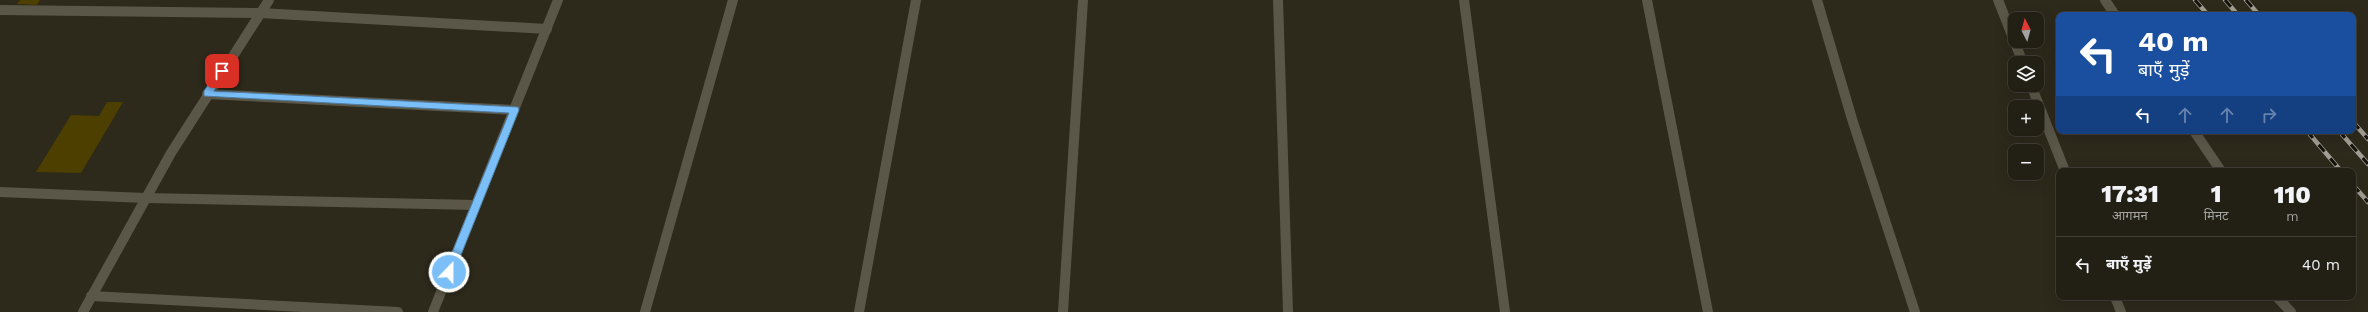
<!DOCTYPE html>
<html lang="hi">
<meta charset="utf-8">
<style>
body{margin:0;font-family:"Work Sans","Noto Sans Devanagari",sans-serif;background:#2a271d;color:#f1f3f6;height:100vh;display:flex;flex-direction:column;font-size:15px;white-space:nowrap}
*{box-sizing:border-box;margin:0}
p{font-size:13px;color:#a2a2a0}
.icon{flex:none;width:22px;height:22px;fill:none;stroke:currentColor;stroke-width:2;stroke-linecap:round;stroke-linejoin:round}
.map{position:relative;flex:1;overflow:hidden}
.sheet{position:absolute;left:2056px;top:168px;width:300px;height:132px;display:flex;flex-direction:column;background:#221f14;border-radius:8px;box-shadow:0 4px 16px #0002,0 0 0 1px #3f3d34}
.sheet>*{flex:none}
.guide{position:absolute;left:2056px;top:12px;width:300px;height:122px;border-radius:8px;box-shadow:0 4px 16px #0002,0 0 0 1px #3f3d34;background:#1a4fa0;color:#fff;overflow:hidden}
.needle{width:26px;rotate:354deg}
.fabs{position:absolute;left:2008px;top:12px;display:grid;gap:8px}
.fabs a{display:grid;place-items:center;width:36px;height:36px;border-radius:8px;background:#221f14;box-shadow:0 4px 16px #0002,0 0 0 1px #3f3d34;font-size:20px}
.pin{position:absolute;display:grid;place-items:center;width:34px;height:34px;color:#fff;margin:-17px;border-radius:8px;box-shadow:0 2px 6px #0006}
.me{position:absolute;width:44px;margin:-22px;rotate:22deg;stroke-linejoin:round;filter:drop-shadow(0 0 3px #0008)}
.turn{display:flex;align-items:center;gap:14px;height:84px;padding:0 16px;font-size:18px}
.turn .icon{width:52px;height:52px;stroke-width:2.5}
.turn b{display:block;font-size:28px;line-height:34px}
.lanes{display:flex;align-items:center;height:38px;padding:0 16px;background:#0003;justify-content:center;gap:20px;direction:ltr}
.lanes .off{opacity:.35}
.eta{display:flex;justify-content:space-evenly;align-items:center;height:68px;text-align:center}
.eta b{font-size:24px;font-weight:800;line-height:28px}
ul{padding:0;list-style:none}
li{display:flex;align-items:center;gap:12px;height:56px;padding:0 16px;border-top:1px solid #3f3d34}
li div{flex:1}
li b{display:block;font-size:15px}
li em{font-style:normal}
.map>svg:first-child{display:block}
</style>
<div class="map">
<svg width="2368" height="312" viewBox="0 0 2368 312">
<rect width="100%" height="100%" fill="#2d291b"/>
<g fill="#4d3f00">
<path d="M20,0h20l-3,5 -20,-1z"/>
<path d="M107,102h16l-42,71 -45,-1 35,-57 28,1z"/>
</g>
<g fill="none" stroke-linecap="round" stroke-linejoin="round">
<g stroke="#5b5748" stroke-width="10">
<path d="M1278,0l10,312"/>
<path d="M1464,0l41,312"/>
<path d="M1647,0l61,312"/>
<path d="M1817,0l35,119 63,193"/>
<path d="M1998,0l25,63"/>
<path d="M2105,0l10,15"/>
<path d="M0,10l260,3 287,16"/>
<path d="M2031,85l34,86"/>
<path d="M207,94l307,16"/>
<path d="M2194,131l27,40"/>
<path d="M0,192l146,6 330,7"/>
<path d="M91,296l307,16"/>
<path d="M2115,297l6,15"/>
<path d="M2277,297l14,15"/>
<path d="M433,312l125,-312"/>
<path d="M645,312l88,-312"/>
<path d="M859,312l57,-312"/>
<path d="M1063,312l20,-312"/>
</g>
<path stroke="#5b5748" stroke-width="10" d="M83,312l88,-159 98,-153"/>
<defs>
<g id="rail">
<path d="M2195,0l13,15"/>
<path d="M2225,0l13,15"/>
<path d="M2246,0l13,15"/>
<path d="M2353,122l15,17"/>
<path d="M2307,131l34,40"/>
<path d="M2339,131l29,33"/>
<path d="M2353,185l15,17"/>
</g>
</defs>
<use href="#rail" stroke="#a09d92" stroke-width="4.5"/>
<use href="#rail" stroke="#13120b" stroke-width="3" stroke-dasharray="9" stroke-linecap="butt"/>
</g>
<path fill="#7abff8" stroke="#4f7ca1" d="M222,67l5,4 -13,20 304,16 1,3 -66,165h-7l-2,-3 65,-159 -305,-17v-5l15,-23z"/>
</svg>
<div class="fabs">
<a><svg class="needle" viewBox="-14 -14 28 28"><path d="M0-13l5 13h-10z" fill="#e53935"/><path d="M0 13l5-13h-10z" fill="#a2a2a0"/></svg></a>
<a><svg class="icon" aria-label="layers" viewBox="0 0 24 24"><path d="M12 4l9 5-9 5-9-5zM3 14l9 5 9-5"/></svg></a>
<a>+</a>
<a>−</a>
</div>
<div class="pin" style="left:222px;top:71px;background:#d93025"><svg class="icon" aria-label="arrive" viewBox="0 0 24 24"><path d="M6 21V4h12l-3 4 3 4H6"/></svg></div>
<svg class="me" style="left:449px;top:272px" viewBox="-20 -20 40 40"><circle r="17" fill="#7abff8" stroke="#fff" stroke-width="3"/><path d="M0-11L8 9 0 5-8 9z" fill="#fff"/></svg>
<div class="guide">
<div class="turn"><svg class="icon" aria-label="left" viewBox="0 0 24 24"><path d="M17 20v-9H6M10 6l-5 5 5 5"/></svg><div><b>40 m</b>बाएँ मुड़ें</div></div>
<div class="lanes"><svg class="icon" aria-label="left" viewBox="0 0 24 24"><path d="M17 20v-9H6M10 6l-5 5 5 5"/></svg><svg class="icon off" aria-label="ahead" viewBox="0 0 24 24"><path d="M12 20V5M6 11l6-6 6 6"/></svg><svg class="icon off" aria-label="ahead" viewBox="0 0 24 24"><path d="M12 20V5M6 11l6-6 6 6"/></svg><svg class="icon off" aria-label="right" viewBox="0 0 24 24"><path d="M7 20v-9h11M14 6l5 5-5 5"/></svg></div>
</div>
<section class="sheet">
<div class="eta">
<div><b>17:31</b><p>आगमन</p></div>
<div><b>1</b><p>मिनट</p></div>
<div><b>110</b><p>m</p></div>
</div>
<ul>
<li><svg class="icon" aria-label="left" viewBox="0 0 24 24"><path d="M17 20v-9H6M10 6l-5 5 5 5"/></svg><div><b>बाएँ मुड़ें</b></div><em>40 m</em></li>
</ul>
</section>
</div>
